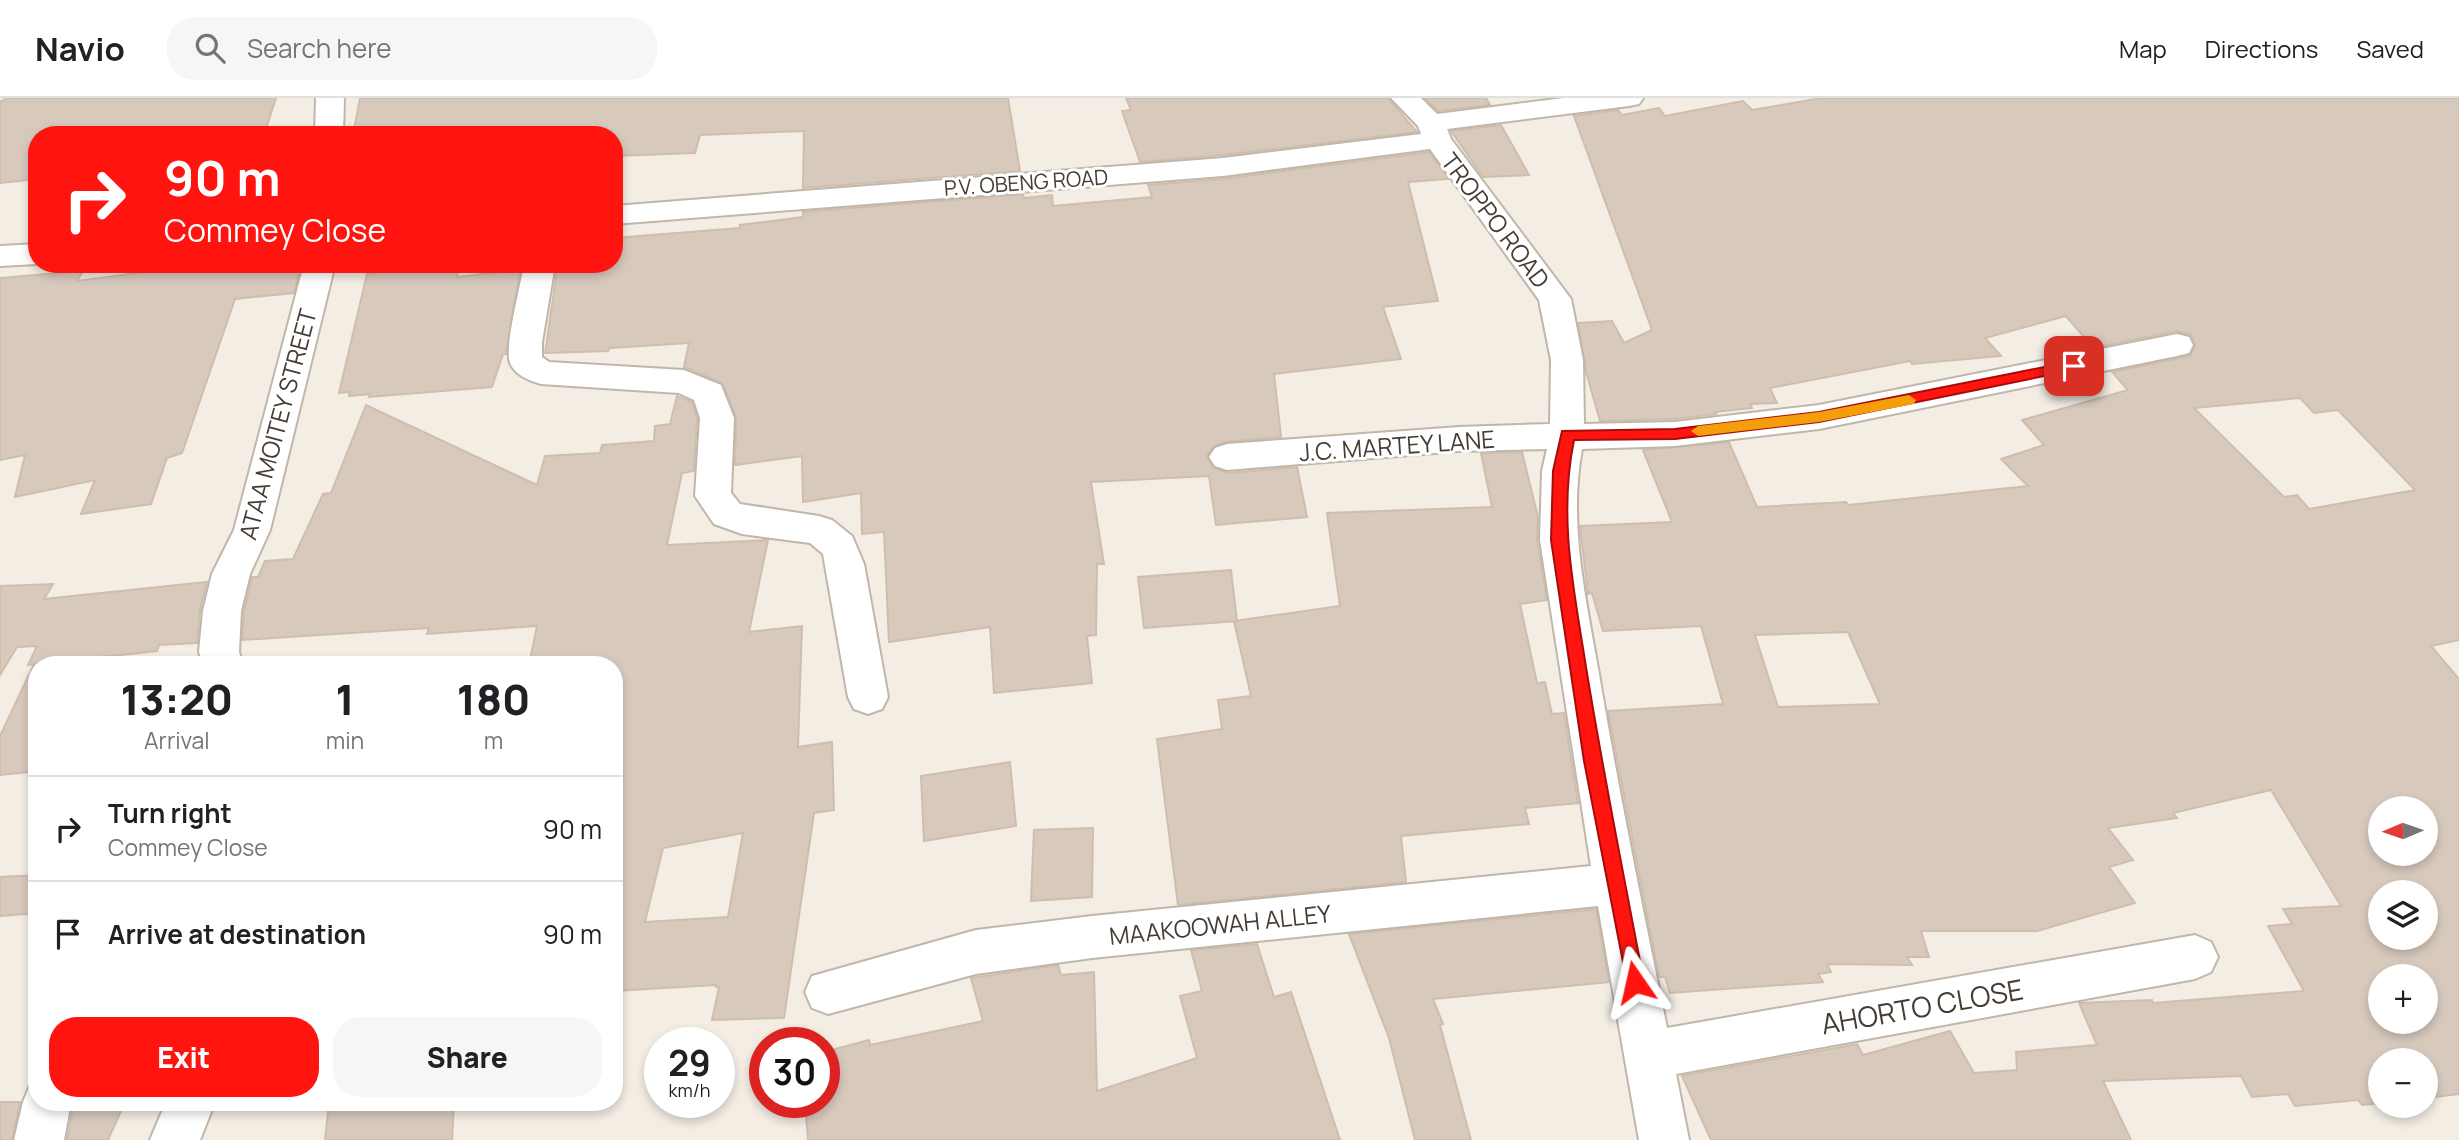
<!DOCTYPE html>
<meta charset="utf-8">
<style>
body{margin:0;font-family:Manrope,sans-serif;background:#f6f6f6;color:#202124;height:100vh;display:flex;flex-direction:column;font-size:26px;white-space:nowrap}
*{box-sizing:border-box;margin:0}
p{font-size:23px;color:#757577}
.icon{flex:none;width:38px;height:38px;fill:none;stroke:currentColor;stroke-width:2;stroke-linecap:round;stroke-linejoin:round}
.map{position:relative;flex:1;overflow:hidden}
.drawer{position:absolute;left:28px;top:558px;width:595px;height:455px;display:flex;flex-direction:column;background:#fff;border-radius:28px;box-shadow:0 4px 10px #0003}
.drawer>*{flex:none}
.banner{position:absolute;left:28px;top:28px;width:595px;height:147px;border-radius:28px;box-shadow:0 4px 10px #0003;background:#ff140f;color:#fff;overflow:hidden}
.needle{width:46px;rotate:268deg}
.controls{position:absolute;left:2368px;top:698px;display:grid;gap:14px}
.controls a{display:grid;place-items:center;width:70px;height:70px;border-radius:50%;background:#fff;box-shadow:0 4px 10px #0003;font-size:35px}
.speed{position:absolute;left:644px;top:929px;display:flex;gap:14px;font-size:35px;font-weight:700;text-align:center}
.speed>*{display:grid;place-content:center;width:91px;height:91px;border-radius:50%;background:#fff;box-shadow:0 4px 10px #0003;line-height:1}
.speed small{font-size:18px;font-weight:400}
.speed .limit{border:10px solid #d22;background:#fff;color:#111}
.pin{position:absolute;display:grid;place-items:center;width:60px;height:60px;color:#fff;margin:-30px;border-radius:14px;box-shadow:0 4px 10px #0006}
.me{position:absolute;width:77px;margin:-38px;rotate:349deg;stroke-linejoin:round;filter:drop-shadow(0 0 5px #0008)}
.turn{display:flex;align-items:center;gap:24px;height:147px;padding:0 21px;font-size:32px}
.turn .icon{width:91px;height:91px;stroke-width:2.5}
.turn b{display:block;font-size:49px;line-height:60px}
.eta{display:flex;justify-content:space-evenly;align-items:center;height:119px;text-align:center}
.eta b{font-size:42px;font-weight:800;line-height:49px}
.cta{display:flex;gap:14px;margin-top:auto;padding:14px 21px}
.cta a{flex:1;height:80px;border-radius:28px;background:#ff140f;color:#fff;font-size:28px;font-weight:800;line-height:80px;text-align:center}
.cta a+a{background:#f6f6f6;color:#202124}
ul{padding:0;list-style:none}
li{display:flex;align-items:center;gap:21px;height:105px;padding:0 21px;border-top:2px solid #e0e0e0}
li div{flex:1}
li b{display:block;font-size:26px}
li em{font-style:normal}
header{display:flex;align-items:center;gap:42px;box-sizing:border-box;height:98px;padding:0 35px;background:#fff;border-bottom:2px solid #e0e0e0}
header strong{font-size:33px}
nav{display:flex;gap:38px;margin-inline-start:auto;font-size:24px}
.search{width:490px;height:63px;background:#f6f6f6;display:flex;align-items:center;gap:18px;box-sizing:border-box;padding:0 24px;border-radius:28px;color:#757577;font-size:26px}
.map>svg:first-child{display:block}
</style>
<header>
<strong>Navio</strong>
<div class="search"><svg class="icon" aria-label="search" viewBox="0 0 24 24"><circle cx="10" cy="10" r="6"/><path d="M15 15l6 6"/></svg>Search here</div>
<nav><a>Map</a><a>Directions</a><a>Saved</a></nav>
</header>
<div class="map">
<svg width="2459" height="1042" viewBox="0 0 2459 1042">
<rect width="100%" height="100%" fill="#f3ede4"/>
<g fill="#d8c9bd" stroke="#cfbdad" stroke-width="2" fill-rule="evenodd">
<path d="M7,0h269l-12,37h-227v44l-37,4v-81z"/>
<path d="M360,0h648l12,73 -217,17 1,-57 -104,4 -5,18 -81,3v-21h-261z"/>
<path d="M1126,0h262l29,34 -194,23 -83,7 -18,-51 9,-1z"/>
<path d="M1425,0h61l4,7 -52,6z"/>
<path d="M1822,0h637v542l-28,6 28,33v415l-33,4v-38h-46v43l-18,2 -4,-5 -63,6 -7,-12 -36,3 -11,-21 -138,5 28,59h-420l-29,-64 175,-32 6,11 87,-24 24,42 43,-3 -1,-18 81,-7 -18,-42 73,-3 1,3 151,-12 -36,-65 24,-2 -9,-15 58,-3 -70,-116 -98,23 4,5 -69,10 25,32 -24,7 26,36 -98,28h-116l8,26h-22l5,8 -85,-1 4,8 -13,2 5,8 -153,11 -5,-16h-6l-51,-266 115,-7 -22,-78 -98,5 -11,-38 -4,1 -8,-68 92,-4 -29,-72 86,-8 28,65 89,-5 2,3 180,-19 -27,-27 43,-14 -22,-25 106,-30 -16,-18 78,-16 5,-10 -5,-12 -14,-3 -83,17 -27,-32 -81,22 16,18 -89,8 -2,-3 -140,27 7,15 -27,1 2,4 -37,4 1,2 -41,5 -75,2 -14,-49 -8,-49 34,-2 12,22 28,-13 -78,-214 44,-6 4,5 37,-7 6,8 78,-15 9,9zM2300,300l14,15 24,-3 77,80 -106,19 -12,-14 -13,2 -90,-89zM1848,534l32,72 -102,3 -23,-72zM2380,710h46v46h-46zM2380,794h46v46h-46zM2380,878h46v46h-46z"/>
<path d="M1501,27l28,50 -46,2 -32,-46z"/>
<path d="M1429,54l20,27 -41,3 30,119 -55,6 18,52 -127,15 7,63 -55,5 -12,4 -7,10 6,11 14,6 70,-6 10,50 -91,8 -7,-49 -118,6 13,82h-7l-1,71 -9,1 5,47 -98,10 -4,-66 -101,15 -5,-110 -22,2 -1,-41 -58,9 -1,-46 -67,9 1,-48 -14,-34 -38,-16 5,-24 -79,5 -2,3 -63,2 13,-89h56v-26l126,-10v-3l63,-8v-5l220,-18 1,4 28,-3 1,11 99,-9 -4,-12 75,-6z"/>
<path d="M203,166h98l-7,29 -59,6 -53,154 -15,5 -16,46 -70,10 14,-34 -80,17 10,-42 -25,5v-182l83,-7 -6,10z"/>
<path d="M423,166h36l-2,13 63,-7 -14,84h-3l-11,33 -123,10 1,-3 -21,2 1,-4 -11,1 28,-119z"/>
<path d="M677,298l15,6 5,16 -3,53 -12,2 -15,72 101,-5 -19,92 53,-6 -4,121 34,-5 2,68 -20,3 -30,205 -72,2 7,-33h-3v-2l-102,6v-326h-85l8,-39 -110,8 2,-6 -187,12 2,-29 8,-34h6l7,-16 28,-2 30,-65 8,-1 35,-88 171,80 8,-29 55,-3 2,-8 52,-4 1,-15 15,-2zM743,735l-15,84 -83,5 18,-74z"/>
<path d="M1522,354l16,65 -1,23 10,60 -27,4 17,79 8,-1 7,32 12,-1 14,90 -53,5 4,16 -128,12 5,46 -228,23 -21,-166 65,-10 -4,-29 33,-4 -17,-75 106,-15 -13,-93 165,-6 -11,-54z"/>
<path d="M1231,472l6,51 -93,7 -6,-51z"/>
<path d="M207,484l-7,28 -3,33 -38,2 -2,6 -120,13v107l-37,4v-39l34,-72 -6,1 9,-19 -20,1 -17,28v-89l53,-2 -9,15z"/>
<path d="M1010,664l6,64 -92,15 -3,-65z"/>
<path d="M1093,730l-1,69 -61,4 3,-71z"/>
<path d="M37,777v38l-37,3v-39z"/>
<path d="M1596,811l13,73 -176,17 10,25 -3,1 31,115h-56l-26,-102 -40,-104z"/>
<path d="M1257,846l17,53 17,-5 49,148h-532l-3,-38h19v-50l45,-12 1,5 113,-24 -12,-43 87,-13 3,10 33,-3 3,119 100,-33 -17,-62 22,-5 -11,-41z"/>
<path d="M0,1004h20l-8,38h-12z"/>
<path d="M74,1004h51l-17,38h-41z"/>
<path d="M329,1004h125l-2,38h-127z"/>
</g>
<g fill="none" stroke-linecap="round" stroke-linejoin="round">
<defs>
<g id="minor">
<path d="M316,0h28l-1,37h-28z"/>
<path d="M1391,0h30l16,16 127,-16h79l-4,6 -10,2 -182,23 4,10 120,160 12,61 1,64 91,-2 144,-17 358,-71 12,3 4,8 -4,8 -12,3 -358,73 -144,17 -93,3c-14,75 4,150 17,225 20,119 44,236 68,354l528,-93 16,7 7,15 -7,15 -16,7 -519,95 13,66h-50l-41,-234 -506,52 -116,16 -148,40 -16,-6 -7,-16 7,-16 164,-46 116,-14 499,-50 -51,-326 2,-69 5,-22 -88,2 -232,19 -12,-4 -6,-9 6,-9 12,-4 232,-17 91,-3 1,-64 -12,-60 -109,-151 -207,27 -609,48v-18l609,-48 198,-24 -3,-8z"/>
<path d="M37,146v20l-37,2v-20z"/>
<path d="M304,166h31l-65,266 -20,44 -9,37 -2,41 4,13h-40l-4,-13 4,-41 9,-37 22,-44z"/>
<path d="M524,166h31l-13,78v15l7,5 135,8 37,15 13,33 -3,75 9,11 79,12 13,4 20,16 12,28 24,133 -6,12 -14,5 -14,-5 -6,-12 -25,-143 -13,-11 -68,-9 -28,-10 -19,-28 5,-78 -6,-18 -15,-7 -138,-9c-11,-3 -26,-9 -31,-21 -6,-17 11,-78 14,-99z"/>
<path d="M37,984v20h34l-7,38h-50l9,-38 7,-17z"/>
<path d="M166,1004h49l-15,38h-50z"/>
</g>
</defs>
<use href="#minor" stroke="#c1b6aa" stroke-width="4"/>
<use href="#minor" fill="#fff" fill-rule="evenodd"/>
</g>
<path fill="#ff140f" stroke="#a60d0a" stroke-width="2" d="M2074,263l5,2v6l-260,53 -144,17 -101,1c-16,78 0,150 12,227 17,105 38,210 58,315l-3,6 -6,3 -7,-3 -44,-227 -33,-221 2,-69 9,-40 113,-2 144,-17z"/>
<path fill="#f59e0b" d="M1909,297l7,5 -2,4 -95,18 -121,14 -7,-5 7,-5 121,-14z"/>
<g text-anchor="middle" dominant-baseline="central" stroke-width="6" stroke-linejoin="round" paint-order="stroke">
<g font-size="21" fill="#453c34" stroke="#fff">
<text transform="translate(1026 84) rotate(-4)">P.V. OBENG ROAD</text>
</g>
<g font-size="24" fill="#453c34" stroke="#fff">
<text transform="translate(1496 122) rotate(53)">TROPPO ROAD</text>
<text transform="translate(277 326) rotate(-75)">ATAA MOITEY STREET</text>
<text transform="translate(1397 347) rotate(-4)">J.C. MARTEY LANE</text>
<text transform="translate(1220 826) rotate(-6)">MAAKOOWAH ALLEY</text>
</g>
<g font-size="28" fill="#453c34" stroke="#fff">
<text transform="translate(1922 908) rotate(-10)">AHORTO CLOSE</text>
</g>
</g>
</svg>
<div class="controls">
<a><svg class="needle" viewBox="-14 -14 28 28"><path d="M0-13l5 13h-10z" fill="#e53935"/><path d="M0 13l5-13h-10z" fill="#757577"/></svg></a>
<a><svg class="icon" aria-label="layers" viewBox="0 0 24 24"><path d="M12 4l9 5-9 5-9-5zM3 14l9 5 9-5"/></svg></a>
<a>+</a>
<a>−</a>
</div>
<div class="speed"><div>29<small>km/h</small></div><div class="limit">30</div></div>
<div class="pin" style="left:2074px;top:268px;background:#d93025"><svg class="icon" aria-label="arrive" viewBox="0 0 24 24"><path d="M6 21V4h12l-3 4 3 4H6"/></svg></div>
<svg class="me" style="left:1635px;top:884px" viewBox="-20 -20 40 40"><path d="M0-17L14 15 0 8-14 15z" fill="#ff140f" stroke="#fff" stroke-width="4"/></svg>
<div class="banner">
<div class="turn"><svg class="icon" aria-label="right" viewBox="0 0 24 24"><path d="M7 20v-9h11M14 6l5 5-5 5"/></svg><div><b>90 m</b>Commey Close</div></div>
</div>
<section class="drawer">
<div class="eta">
<div><b>13:20</b><p>Arrival</p></div>
<div><b>1</b><p>min</p></div>
<div><b>180</b><p>m</p></div>
</div>
<ul>
<li><svg class="icon" aria-label="right" viewBox="0 0 24 24"><path d="M7 20v-9h11M14 6l5 5-5 5"/></svg><div><b>Turn right</b><p>Commey Close</p></div><em>90 m</em></li>
<li><svg class="icon" aria-label="arrive" viewBox="0 0 24 24"><path d="M6 21V4h12l-3 4 3 4H6"/></svg><div><b>Arrive at destination</b></div><em>90 m</em></li>
</ul>
<div class="cta"><a>Exit</a><a>Share</a></div>
</section>
</div>
